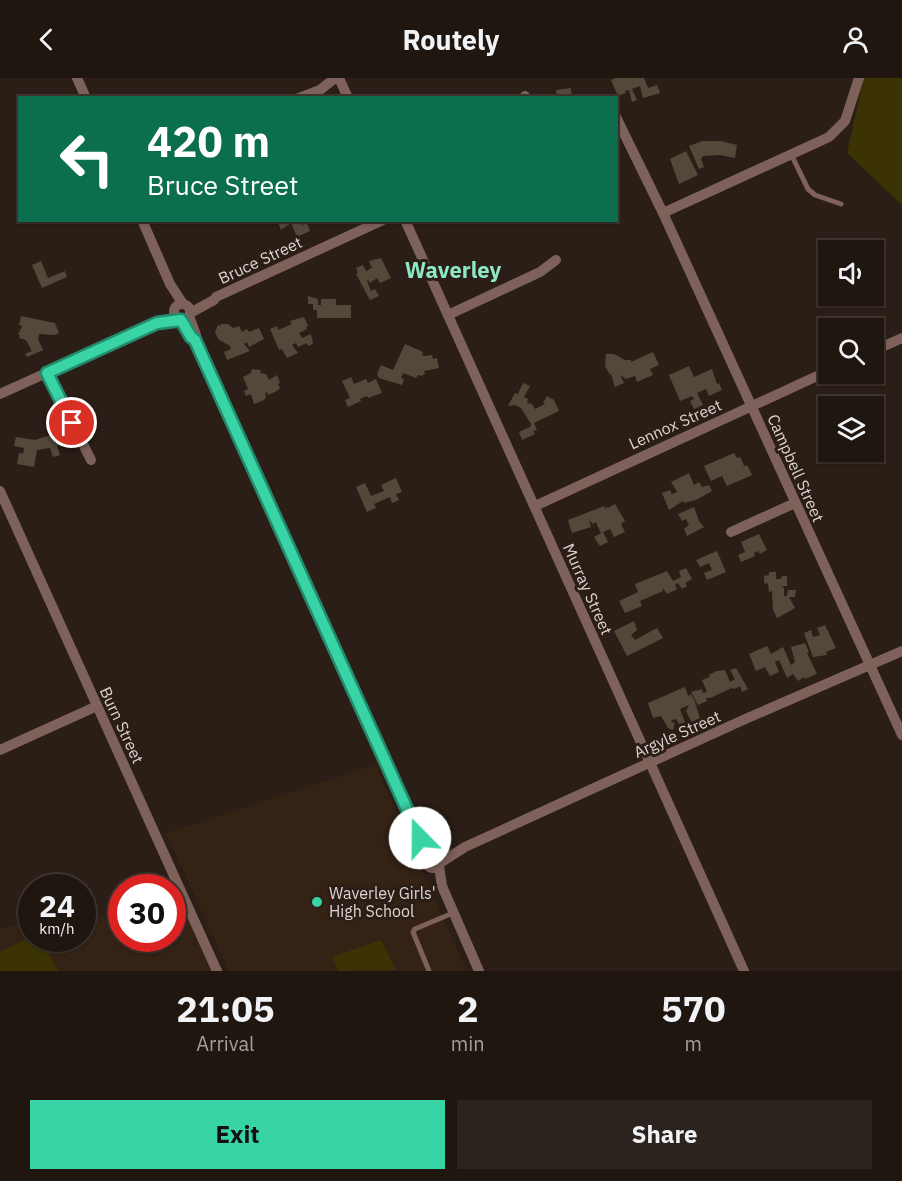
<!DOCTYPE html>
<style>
body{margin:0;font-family:"IBM Plex Sans",sans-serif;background:#2d231e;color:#f1f3f6;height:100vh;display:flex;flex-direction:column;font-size:22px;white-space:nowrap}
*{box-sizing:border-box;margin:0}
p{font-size:20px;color:#a29f9f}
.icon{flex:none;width:33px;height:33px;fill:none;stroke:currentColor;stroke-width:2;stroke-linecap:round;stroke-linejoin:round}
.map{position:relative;height:893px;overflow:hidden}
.panel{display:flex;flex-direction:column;background:#201610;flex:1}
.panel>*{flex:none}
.banner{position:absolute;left:18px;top:18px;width:600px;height:126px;border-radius:0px;box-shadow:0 2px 4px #0004,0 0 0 2px #3d3530;background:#0b6e4f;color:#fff;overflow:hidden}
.controls{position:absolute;left:818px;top:162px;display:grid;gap:12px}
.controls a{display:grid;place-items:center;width:66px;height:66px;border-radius:0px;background:#201610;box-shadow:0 2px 4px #0004,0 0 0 2px #3d3530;font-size:30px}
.speed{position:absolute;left:18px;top:796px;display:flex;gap:12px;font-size:30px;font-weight:700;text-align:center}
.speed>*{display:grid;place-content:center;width:78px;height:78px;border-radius:50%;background:#201610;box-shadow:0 2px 4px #0004,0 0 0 2px #3d3530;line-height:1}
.speed small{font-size:15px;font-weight:400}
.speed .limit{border:9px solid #d22;background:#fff;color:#111}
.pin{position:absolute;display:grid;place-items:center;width:51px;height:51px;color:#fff;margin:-26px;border:3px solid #fff;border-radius:50%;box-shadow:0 2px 6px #0007}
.me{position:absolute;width:66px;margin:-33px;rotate:338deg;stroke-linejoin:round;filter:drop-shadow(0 0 4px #0008)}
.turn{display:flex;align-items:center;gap:21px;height:126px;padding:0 30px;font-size:27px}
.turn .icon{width:78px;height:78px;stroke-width:2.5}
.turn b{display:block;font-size:42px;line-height:51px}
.eta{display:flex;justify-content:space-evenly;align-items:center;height:102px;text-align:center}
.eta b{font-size:36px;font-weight:700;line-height:42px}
.button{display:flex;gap:12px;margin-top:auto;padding:12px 30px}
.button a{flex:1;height:69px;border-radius:0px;background:#38d4a6;color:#111;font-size:24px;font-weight:700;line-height:69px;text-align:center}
.button a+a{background:#2d231e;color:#f1f3f6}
header{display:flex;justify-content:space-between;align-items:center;height:78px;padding:0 30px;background:#201610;font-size:27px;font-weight:700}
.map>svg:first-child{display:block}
</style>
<header><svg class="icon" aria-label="back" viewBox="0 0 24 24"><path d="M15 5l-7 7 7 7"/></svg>Routely<svg class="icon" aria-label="person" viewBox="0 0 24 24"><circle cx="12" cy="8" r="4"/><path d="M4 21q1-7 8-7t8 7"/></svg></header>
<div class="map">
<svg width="902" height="893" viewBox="0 0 902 893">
<rect width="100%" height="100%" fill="#2b1e16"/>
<g fill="#342215">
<path d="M375,687l92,206h-238l-63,-138z"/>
<path d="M186,827l30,66h-216v-43l31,-4 1,15h50l1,-21 38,-5 1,26h50l1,-32z"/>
</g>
<g fill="#3b3304">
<path d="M864,0h38v127l-55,-52z"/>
<path d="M31,859l1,2h10l16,32h-58v-19z"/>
<path d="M381,862l15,30 -58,1 -6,-14z"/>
</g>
<g fill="#53493b">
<path d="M616,0h28l4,10 9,-3 3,8 -17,5 -3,-12 -8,3 5,11 -5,2 -3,-12 -4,1 1,2 -8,3 -7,-16z"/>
<path d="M571,10l1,10h-15l-1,-8z"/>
<path d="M702,63h19l16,4 -2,13 -15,-3 -17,1 -2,3 3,8 -5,2 -10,-23z"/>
<path d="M686,73l12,24 -19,9 -9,-25z"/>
<path d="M277,142h24l2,5 4,-2 3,8 -13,6 -6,-14 3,-2 -13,9z"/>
<path d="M381,180l10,20 -11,5 -3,-5 -7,5 -2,-3 -1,1 4,10 4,-2 4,7 -9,4 -14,-26 2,-1 -2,-5 7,-3 3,6 6,-3 -3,-7z"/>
<path d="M41,183l7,17 17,-7 2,6 -25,11 -10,-23z"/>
<path d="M308,218l10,3v6h3v-6h15v6h15v13h-34v-8h-4v-6h-5z"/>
<path d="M21,238l34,7 4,10 -4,2 -16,-1 -1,5 5,11 -16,7 -2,-3 7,-3 -6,-11 -7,-2 1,-3h-2l4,-9 -3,-1z"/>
<path d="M304,239l4,9 -2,1 1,2 -8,4 3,5 9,-4 2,10 -5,2 -1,-3 -9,4 -2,-4 -4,2 6,8 -11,5 -5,-9 -3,1 -9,-21 7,-3 1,4 14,-6 -2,-3z"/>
<path d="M221,246h7l5,4 6,-2 3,6 5,-3 2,3 10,-4 5,11 -15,8 -2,-5 -3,2 6,7 -23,9 -3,-8 7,-3 -1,-3 -12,-7 -3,-7 3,-7 2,1z"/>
<path d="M405,266l18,8 -1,3 3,1 7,-1 1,4 4,-1 2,10 -15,3 1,3 -4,2 -3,-1 -2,3 -13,-5 -2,5 3,1 -2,6 -23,-7 -2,-4 4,-9 12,5z"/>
<path d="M653,274l6,13 -9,4 3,6 -16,7 -2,-6 -9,3 -6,-4 4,8 -9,4 -4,-13 -1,1 -5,-9 1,-12h8l11,6h6v2z"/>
<path d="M689,288l5,11 18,-8 5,15 2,-1 3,7 -13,6 -3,-7 -9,4 6,12 -9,4 -4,-8 4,-2 -2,-3 -12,5 -11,-26z"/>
<path d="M252,291l9,1 -1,3 6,1 3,6 8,-5 3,8 -2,1 2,4 -3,3 -9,4 -1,-3 -2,1 1,4 -2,3 -10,4 -3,-10 -5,2 -2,-5 4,-2 -5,-12 8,-4z"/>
<path d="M351,299l3,7 12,-5 2,4 8,-4 6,14 -14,5 -1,-2 -7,3 1,2 -13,6 -3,-7 5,-2 -8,-17z"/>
<path d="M523,305l7,3 -6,11 4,2 -1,4 5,1 3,5 10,-5 -2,-1 4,-7 7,4 5,11 -25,12 3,7 -4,1 2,3 -13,6 -3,-8 11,-5 1,-3 -10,-16 -6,-3 -7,1 7,-13 3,1z"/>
<path d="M57,355l3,12 -3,1 3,9 -7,2 -3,-9 -13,2 -3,17 -17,-3 2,-11 4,1 1,-6 -10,-2 2,-9 19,3z"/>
<path d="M734,375l3,5 3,-1 4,8 -1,2 4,-2 5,10 -25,11 -5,-10 -11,5 -7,-15z"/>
<path d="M689,395l5,12 5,-3 3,5 7,-2 3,6 -16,9 -12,3 -1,-2 -14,9 -7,-17 8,-3 2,4 5,-2 -6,-10z"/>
<path d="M396,400l6,14 -6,2 3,6 -7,3 -2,-6 -16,7 2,4 -9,4 -11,-25 9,-4 6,13 13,-5 -3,-6z"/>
<path d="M615,426l10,17 -4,3 4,8 -11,5 -4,-8 -7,3 5,10 -8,4 -6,-9 7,-4 -4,-8 -1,-3 -3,2 -4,-4 2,7 -19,6 -4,-13 36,-14 1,3 3,-2v1z"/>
<path d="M694,429l5,14 5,6 -17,9 -3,-7 5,-4 -3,-6 -4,2 -4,-7z"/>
<path d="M759,456l8,16 -7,4 -2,-3 -4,2 1,3 -14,6 -3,-7 7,-3 -4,-10z"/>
<path d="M717,473l9,21 -19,8 -3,-7 8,-3 -3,-7 -9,4 -4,-7z"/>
<path d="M686,490l6,11 -7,4 2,3 -5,3 -4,-6 -3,2 2,4 -10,5 -4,-6v3l-23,10 2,5 -17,7 -6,-12 19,-9 -3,-8 32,-13 6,10 8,-4 -2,-6z"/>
<path d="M769,494h7v7h5l1,-3h5v10h-5l2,2v8h3l1,-6h8l-1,7h-6l6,11 -18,10 -4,-8 -1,-19 -3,1 -1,-9 -3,1 -1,-4v-4l5,-1z"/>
<path d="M634,543l3,9 -6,5 4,5 22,-12 6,10 -36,18 -13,-25z"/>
<path d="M825,547l11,23 -10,4 1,3 -14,2 -9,-24 7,-3 2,7 7,-2 -3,-7z"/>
<path d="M805,565l4,9 -2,1 10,21 -12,5 -1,-2 -6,4 -5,-7 -6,4 -8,-18 -4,2 4,10 -9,4 -5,-9 -9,4 -7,-17 18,-8 4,8 12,-7 8,18 4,-3 -4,-15z"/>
<path d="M736,590l12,21 -6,3 -2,-6 -6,3 -2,-1 -22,10h-4l1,3 -9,4 -7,-13 11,-3 1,4 4,-1 -5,-12 8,-3 -1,-2 8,-4 8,-1 5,12 5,-3 -5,-9z"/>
<path d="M685,609l3,9 3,-2 4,8 6,20 -8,3 -7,-14 3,-6 -9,4 6,16 -5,3 -5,-9 -4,1 -1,2 4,1 -2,7 -5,-2 -7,-12 -8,2 -5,-15z"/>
</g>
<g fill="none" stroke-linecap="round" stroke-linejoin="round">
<g stroke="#7f615b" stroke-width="5">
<path d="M791,76l17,35 7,6 26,9"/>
<path d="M429,893l-16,-39 2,-3 38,-16"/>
</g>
<g stroke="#7f615b" stroke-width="10">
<path d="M77,0l9,20"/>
<path d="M339,0l9,20"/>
<path d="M525,18l1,2"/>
<path d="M299,20l21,-8 15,-12"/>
<path d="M616,39l47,96 239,522"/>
<path d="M663,135l166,-76 16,-16 14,-43"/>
<path d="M142,142l28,64 13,20"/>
<path d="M405,142l339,751"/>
<circle cx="182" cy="234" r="8"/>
<path d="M190,235l24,-13 2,-3 167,-77"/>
<path d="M448,237l92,-43 16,-12"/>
<path d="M189,238l7,19 -1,5 225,495 13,21"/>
<path d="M873,273l29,-13"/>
<path d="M47,295l44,87"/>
<path d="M0,316l157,-71 21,-5"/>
<path d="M0,413l217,480"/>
<path d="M535,428l293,-135"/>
<path d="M731,454l64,-29"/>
<path d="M0,672l97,-44"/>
<circle cx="433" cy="784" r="6"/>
<path d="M440,785l25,-16 278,-127 159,-69"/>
<path d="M439,788l3,20 37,85"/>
</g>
</g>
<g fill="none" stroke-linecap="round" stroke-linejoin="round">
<defs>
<path id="route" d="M72,345l-25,-50 110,-50 24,-3 10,17 4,3 225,498"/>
</defs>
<use href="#route" stroke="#248a6c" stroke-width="15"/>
<use href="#route" stroke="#38d4a6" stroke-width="10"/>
</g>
<circle fill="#38d4a6" stroke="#2b1e16" stroke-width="2" cx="317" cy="824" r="6"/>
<g text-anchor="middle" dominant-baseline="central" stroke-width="6" stroke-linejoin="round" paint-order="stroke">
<g font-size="16" fill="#ded5d0" stroke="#2b1e16">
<text transform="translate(260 182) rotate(-25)">Bruce Street</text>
<text transform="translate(675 346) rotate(-24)">Lennox Street</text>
<text transform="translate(796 390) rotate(66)">Campbell Street</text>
<text transform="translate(588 511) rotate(66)">Murray Street</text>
<text transform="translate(122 647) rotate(65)">Burn Street</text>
<text transform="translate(677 656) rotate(-24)">Argyle Street</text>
</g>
<g font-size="16" fill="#ded5d0" stroke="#2b1e16" text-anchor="start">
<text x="329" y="815">Waverley Girls'<tspan x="329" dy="18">High School</tspan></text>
</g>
<g font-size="22" font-weight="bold" fill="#8de8c6" stroke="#2b1e16">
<text x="453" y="191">Waverley</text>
</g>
</g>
</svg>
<div class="controls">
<a><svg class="icon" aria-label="sound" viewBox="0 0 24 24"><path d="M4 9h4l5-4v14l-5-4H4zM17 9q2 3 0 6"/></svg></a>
<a><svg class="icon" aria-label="search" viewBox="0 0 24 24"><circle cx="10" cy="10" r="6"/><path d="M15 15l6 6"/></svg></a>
<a><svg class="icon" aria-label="layers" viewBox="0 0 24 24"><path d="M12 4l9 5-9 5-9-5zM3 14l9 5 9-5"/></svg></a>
</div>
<div class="speed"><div>24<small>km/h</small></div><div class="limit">30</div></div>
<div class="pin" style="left:72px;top:345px;background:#d93025"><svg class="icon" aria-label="arrive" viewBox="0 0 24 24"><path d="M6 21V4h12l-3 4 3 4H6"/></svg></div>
<svg class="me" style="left:420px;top:760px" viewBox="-20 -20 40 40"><circle r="19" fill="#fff"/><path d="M0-13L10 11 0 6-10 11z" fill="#38d4a6"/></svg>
<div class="banner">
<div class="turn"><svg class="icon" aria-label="left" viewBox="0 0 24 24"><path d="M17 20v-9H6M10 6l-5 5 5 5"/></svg><div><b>420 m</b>Bruce Street</div></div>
</div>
</div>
<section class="panel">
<div class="eta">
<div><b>21:05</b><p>Arrival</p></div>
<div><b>2</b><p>min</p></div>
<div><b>570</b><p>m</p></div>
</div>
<div class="button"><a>Exit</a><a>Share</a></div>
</section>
